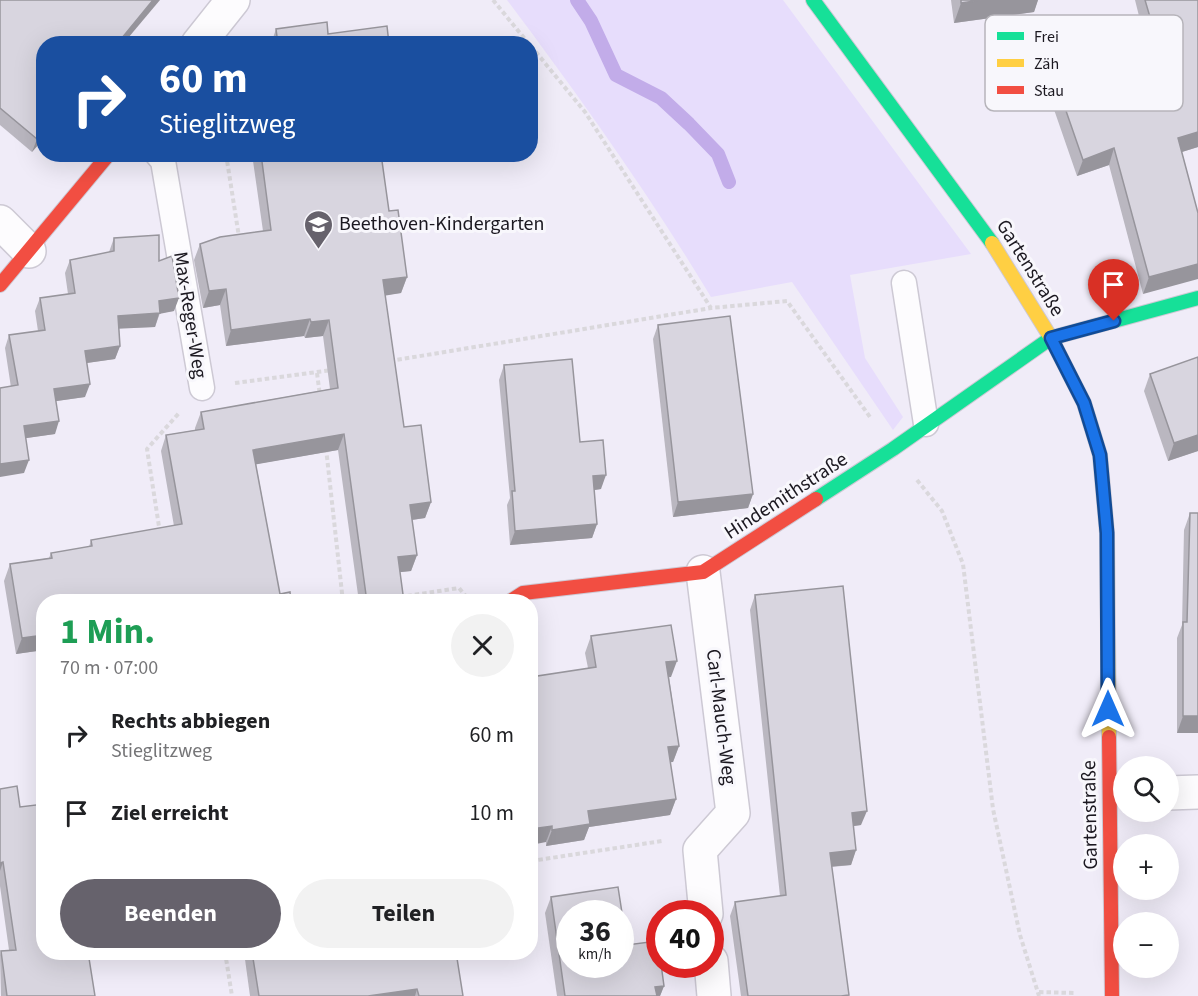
<!DOCTYPE html>
<html lang="de">
<meta charset="utf-8">
<style>
body{margin:0;font-family:"Source Sans 3",sans-serif;background:#f2f2f2;color:#202124;height:100vh;display:flex;flex-direction:column;font-size:22px;white-space:nowrap}
*{box-sizing:border-box;margin:0}
p{font-size:20px;color:#757577}
.icon{flex:none;width:33px;height:33px;fill:none;stroke:currentColor;stroke-width:2;stroke-linecap:round;stroke-linejoin:round}
.map{position:relative;flex:1;overflow:hidden}
.drawer{position:absolute;left:36px;top:594px;width:502px;height:366px;display:flex;flex-direction:column;background:#fff;border-radius:24px;box-shadow:0 6px 24px #0002}
.drawer>*{flex:none}
.top-card{position:absolute;left:36px;top:36px;width:502px;height:126px;border-radius:24px;box-shadow:0 6px 24px #0002;background:#1a4fa0;color:#fff;overflow:hidden}
.fabs{position:absolute;left:1113px;top:756px;display:grid;gap:12px}
.fabs a{display:grid;place-items:center;width:66px;height:66px;border-radius:50%;background:#fff;box-shadow:0 6px 24px #0002;font-size:30px}
.speed{position:absolute;left:556px;top:900px;display:flex;gap:12px;font-size:30px;font-weight:700;text-align:center}
.speed>*{display:grid;place-content:center;width:78px;height:78px;border-radius:50%;background:#fff;box-shadow:0 6px 24px #0002;line-height:1}
.speed small{font-size:15px;font-weight:400}
.speed .limit{border:9px solid #d22;background:#fff;color:#111}
.pin{position:absolute;display:grid;place-items:center;width:51px;height:51px;color:#fff;margin:-62px -26px;border-radius:50% 50% 50% 0;rotate:-45deg;box-shadow:0 0 6px #0007}
.pin .icon{rotate:45deg}
.me{position:absolute;width:66px;margin:-33px;rotate:0deg;stroke-linejoin:round;filter:drop-shadow(0 0 4px #0008)}
.turn{display:flex;align-items:center;gap:21px;height:126px;padding:0 24px;font-size:27px}
.turn .icon{width:78px;height:78px;stroke-width:2.5}
.turn b{display:block;font-size:42px;line-height:51px}
.round{display:grid;place-items:center;flex:none;width:63px;height:63px;border-radius:32px;background:#f2f2f2}
.overview{display:flex;align-items:center;justify-content:space-between;height:102px;padding:0 24px}
h1{font-size:36px;font-weight:700;line-height:45px;color:#1e9e55}
.action{display:flex;gap:12px;margin-top:auto;padding:12px 24px}
.action a{flex:1;height:69px;border-radius:36px;background:#66626c;color:#fff;font-size:24px;font-weight:700;line-height:69px;text-align:center}
.action a+a{background:#f2f2f2;color:#202124}
ul{padding:0;list-style:none}
li{display:flex;align-items:center;gap:18px;height:78px;padding:0 24px}
li div{flex:1}
li b{display:block;font-size:22px}
li em{font-style:normal}
.map>svg:first-child{display:block}
</style>
<div class="map">
<svg width="1198" height="996" viewBox="0 0 1198 996">
<rect width="100%" height="100%" fill="#f0ecf8"/>
<path fill="#e7ddfc" d="M507,0h276l188,254 -121,21 15,83 38,59 -10,13 -101,-148 -81,15c-62,-103 -132,-201 -204,-297z"/>
<g fill="none" stroke-linecap="round" stroke-linejoin="round">
<path stroke="#c2ace9" stroke-width="14" d="M577,0l14,21 25,54 45,23 28,26 29,30 11,28"/>
<defs>
<g id="lane">
<path d="M157,154l6,7 39,227"/>
<path d="M904,283l22,141"/>
</g>
<g id="street">
<path d="M198,44l35,-44"/>
<path d="M0,222l29,29"/>
<path d="M703,572l30,241 -33,37 6,64"/>
<path d="M1168,793l30,-1"/>
<path d="M711,961l3,35"/>
</g>
<g id="fast">
<path d="M813,0l179,243"/>
<path d="M816,499l77,-50 158,-111 147,-40"/>
</g>
<path id="slow" d="M992,243l59,95 33,65 16,52 7,78 2,204"/>
<g id="jam">
<path d="M0,285l109,-131"/>
<path d="M509,602l14,-9 180,-21 113,-73"/>
<path d="M1109,737l3,259"/>
</g>
</defs>
<use href="#lane" stroke="#cdc9d4" stroke-width="27"/>
<use href="#street" stroke="#cdc9d4" stroke-width="36"/>
<use href="#fast" stroke="#cdc9d4" stroke-width="16"/>
<use href="#slow" stroke="#cdc9d4" stroke-width="16"/>
<use href="#jam" stroke="#cdc9d4" stroke-width="16"/>
<g stroke="#dad8dc" stroke-width="4" stroke-dasharray="4.5 3" stroke-linecap="butt">
<path d="M493,0l36,44"/>
<path d="M531,46l54,66 126,196 76,-7 83,116"/>
<path d="M226,154l13,83"/>
<path d="M390,361l321,-53"/>
<path d="M317,373l3,23"/>
<path d="M235,383l97,-13"/>
<path d="M326,448l17,154"/>
<path d="M917,480l25,31 21,53 30,245 27,126 19,61"/>
<path d="M160,533l-13,-84 32,-36"/>
<path d="M400,597l59,-9 11,13"/>
<path d="M531,861l131,-20"/>
<path d="M225,952l7,44"/>
<path d="M1039,992l35,1"/>
</g>
<use href="#lane" stroke="#fdfcfe" stroke-width="24"/>
<use href="#street" stroke="#fdfcfe" stroke-width="33"/>
<use href="#fast" stroke="#16e098" stroke-width="14"/>
<use href="#slow" stroke="#ffcf43" stroke-width="14"/>
<use href="#jam" stroke="#f24e42" stroke-width="14"/>
</g>
<g fill="#bab7c0">
<path d="M0,0l44,44v94l-12,14 -32,-27z"/>
<path d="M951,0h87l-4,12 -80,11z"/>
<path d="M1135,0h63v147l-16,5 16,61 -55,81 -34,-129 -32,11 -37,-107 6,-16 94,-33z"/>
<path d="M276,29l52,5 61,10h-118z"/>
<path d="M252,154h129l8,57 18,66 -6,16 -16,2 19,132 27,75 -6,16 -13,2 5,35 -6,16 -11,1 4,30h-45l-21,-152 -82,14 24,130 11,8h-247v48l-28,4 -12,-73 6,-17 39,-6 2,-5 38,-6 2,-7 83,-14 -13,-75 5,-16 29,-5v-2l6,-16 129,-23 -7,-53 -18,2 -1,-2 -78,10 -6,-41 -17,3 -9,-48 6,-16 63,-13z"/>
<path d="M114,238l45,23 15,50 -14,2 -5,14 -36,1 1,18 -5,13 -29,4 -1,34 -29,4 -1,33 -29,4 -2,35 -19,-125 4,-13 29,-4 -3,-20 5,-13 28,-4 -3,-21 5,-13 39,-8z"/>
<path d="M658,325l95,169 -5,14 -75,9 -20,-178z"/>
<path d="M1198,357v94l-30,10 -24,-70 6,-17z"/>
<path d="M504,365l76,77 21,47 -7,1 3,34 -5,14 -82,7 -3,-40 3,-7 -11,-118z"/>
<path d="M1190,513l8,220h-21v-95l5,-13 2,-95z"/>
<path d="M755,595l106,230 -8,1 3,24 -5,15 -19,2 17,129h-108l-11,-80 5,-14 45,-6 -30,-286z"/>
<path d="M591,636l80,41h-2l10,69 -6,16h-3l6,37 -6,16 -81,12 -5,13 -38,6v-4l42,-174 -3,-15z"/>
<path d="M0,789l20,18 75,189h-94l-1,-41 1,-4 8,-1 -9,-64z"/>
<path d="M551,897l76,48 37,41 -4,10h-103l-12,-83z"/>
<path d="M244,952h212l7,44h-213z"/>
</g>
<g fill="#97959c">
<path d="M153,0h7l-37,44h-6z"/>
<path d="M981,0h57l-4,12 -80,11 7,-20z"/>
<path d="M44,131v7l-12,14 5,-13z"/>
<path d="M1198,132v15l-26,8 6,-17z"/>
<path d="M1114,148l-5,17 -32,11 6,-16z"/>
<path d="M1198,264v15l-55,15 6,-17z"/>
<path d="M407,277l-6,16 -24,4 6,-17z"/>
<path d="M226,289l-6,16 -17,3 6,-17z"/>
<path d="M179,298l-5,13 -15,3 -4,13 -42,2 5,-13 41,-15z"/>
<path d="M310,319l-6,17 -78,10 5,-16z"/>
<path d="M329,320l-6,16 -18,2 6,-16z"/>
<path d="M120,346l-5,13 -35,5 5,-13z"/>
<path d="M90,384l-5,13 -35,5 4,-13z"/>
<path d="M59,421l-4,13 -35,5 4,-13z"/>
<path d="M344,434l-6,16 -91,16 6,-16z"/>
<path d="M1198,435v16l-30,10 6,-18z"/>
<path d="M29,460l-5,13 -24,4v-13z"/>
<path d="M606,475l-5,14 -13,2 5,-15z"/>
<path d="M753,494l-5,14 -75,9 5,-15z"/>
<path d="M431,502l-6,16 -21,3 6,-16z"/>
<path d="M597,524l-5,14 -82,7 5,-14z"/>
<path d="M417,555l-6,16 -19,2 6,-16z"/>
<path d="M196,598l-1,4h-19z"/>
<path d="M44,635v15l-28,4 6,-16z"/>
<path d="M677,661l-6,16 -11,1 6,-16z"/>
<path d="M1183,716h15v17h-21z"/>
<path d="M679,746l-6,16 -11,1 6,-16z"/>
<path d="M676,799l-6,16 -81,12 -5,13 -38,6 6,-16 36,-19z"/>
<path d="M867,811l-6,14 -14,2 5,-14z"/>
<path d="M552,826l-6,16 -15,3v-16z"/>
<path d="M856,850l-5,15 -26,2 5,-14z"/>
<path d="M3,862l-3,9v-8z"/>
<path d="M664,986l-4,10h-8l3,-9z"/>
<path d="M417,989l-2,7h-47z"/>
</g>
<g fill="#d8d5df" stroke="#97959c" stroke-width="1.5" fill-rule="evenodd">
<path d="M0,0h153l-36,44h-73v87l-7,8 -37,-31z"/>
<path d="M961,0h20l-20,3z"/>
<path d="M1145,0h53v132l-20,6 20,75v51l-49,13 -35,-129 -31,12 -37,-107 104,-36z"/>
<path d="M327,22l1,12 59,-8 2,18h-111l-2,-15z"/>
<path d="M261,154h120l8,57 9,-1 9,67 -24,3 21,147 17,-2 10,77 -21,3 7,50 -19,2 6,45h-37l-23,-168 -91,16 27,144 10,-2 1,10h-95v-4l-20,4h-132v33l-22,3 -12,-74 42,-6 -1,-5 41,-7 -1,-6 91,-16 -16,-89 38,-6 -3,-17 137,-24 -9,-68 -18,2 -1,-3 -79,11 -5,-41 -17,2 -9,-47 20,-7 51,-7z"/>
<path d="M159,235v26l13,-5 7,42 -20,3 1,12 -42,3 2,30 -35,5 5,33 -36,5 5,32 -35,5 5,34 -29,4v-76l18,-3 -9,-50 36,-5 -5,-32 35,-5 -5,-33 44,-9v-13z"/>
<path d="M730,316l23,178 -75,8 -20,-177z"/>
<path d="M1198,357v78l-24,8 -24,-69z"/>
<path d="M572,359l8,83 23,-2 3,35 -13,1 4,48 -82,7 -3,-40h3l-11,-126z"/>
<path d="M1190,513h8v203h-15v-94h4z"/>
<path d="M843,586l24,225 -15,2 4,37 -26,3 19,142 -8,1h-93l-13,-94 51,-7 -31,-300z"/>
<path d="M671,625l6,36 -11,1 13,84 -11,1 8,52 -88,12 2,13 -38,6v-4l-21,3v-152l65,-10 -5,-31z"/>
<path d="M17,786l3,21 24,-3v148h44l7,44h-88l-6,-45 15,-1 -13,-88 -3,1v-74z"/>
<path d="M618,887l9,58 30,-4 3,23h1l3,22 -9,1 2,9h-92l-14,-99zM570,914h51v50h-51z"/>
<path d="M252,952h204l7,44h-44l-2,-7 -49,7h-109z"/>
</g>
<g fill="none" stroke-linecap="round" stroke-linejoin="round">
<defs>
<path id="route" d="M1108,709l-1,-176 -7,-78 -16,-52 -33,-65 63,-17"/>
</defs>
<use href="#route" stroke="#114b97" stroke-width="15"/>
<use href="#route" stroke="#1a73e8" stroke-width="10"/>
</g>
<defs>
<symbol id="school-pin" viewBox="-11 -11 22 30"><path d="M0 17L-7.5 6A9.5 9.5 0 1 1 7.5 6Z" fill="#66626c" stroke="#f8f7fc"/><path d="M0-5L7-2L0 1L-7-2ZM-4 1L0 2.5L4 1V4Q0 6-4 4Z" fill="#fff"/></symbol>
</defs>
<g fill-rule="evenodd">
<use href="#school-pin" x="302" y="208" width="33" height="45"/>
</g>
<g text-anchor="middle" dominant-baseline="central" stroke-width="6" stroke-linejoin="round" paint-order="stroke">
<g font-size="20" fill="#1b1820" stroke="#f8f7fc" text-anchor="start">
<text x="339" y="224">Beethoven-Kindergarten</text>
</g>
<g font-size="20" fill="#1b1820" stroke="#f8f7fc">
<text transform="translate(1030 268) rotate(58)">Gartenstraße</text>
<text transform="translate(190 315) rotate(81)">Max-Reger-Weg</text>
<text transform="translate(786 496) rotate(-33)">Hindemithstraße</text>
<text transform="translate(721 717) rotate(83)">Carl-Mauch-Weg</text>
<text transform="translate(1090 815) rotate(-91)">Gartenstraße</text>
</g>
</g>
<rect x="985" y="15" width="198" height="96" rx="9" fill="#f8f7fc" stroke="#b6b4ba" stroke-width="1.5"/>
<rect x="997" y="32" width="27" height="8" fill="#16e098"/>
<rect x="997" y="59" width="27" height="8" fill="#ffcf43"/>
<rect x="997" y="86" width="27" height="8" fill="#f24e42"/>
<g font-size="16" fill="#1b1820">
<text x="1034" y="42">Frei</text>
<text x="1034" y="69">Zäh</text>
<text x="1034" y="96">Stau</text>
</g>
</svg>
<div class="fabs">
<a><svg class="icon" aria-label="search" viewBox="0 0 24 24"><circle cx="10" cy="10" r="6"/><path d="M15 15l6 6"/></svg></a>
<a>+</a>
<a>−</a>
</div>
<div class="speed"><div>36<small>km/h</small></div><div class="limit">40</div></div>
<div class="pin" style="left:1114px;top:321px;background:#d93025"><svg class="icon" aria-label="arrive" viewBox="0 0 24 24"><path d="M6 21V4h12l-3 4 3 4H6"/></svg></div>
<svg class="me" style="left:1108px;top:709px" viewBox="-20 -20 40 40"><path d="M0-17L14 15 0 8-14 15z" fill="#1a73e8" stroke="#fff" stroke-width="4"/></svg>
<div class="top-card">
<div class="turn"><svg class="icon" aria-label="right" viewBox="0 0 24 24"><path d="M7 20v-9h11M14 6l5 5-5 5"/></svg><div><b>60 m</b>Stieglitzweg</div></div>
</div>
<section class="drawer">
<div class="overview"><div><h1>1 Min.</h1><p>70 m · 07:00</p></div><a class="round"><svg class="icon" aria-label="close" viewBox="0 0 24 24"><path d="M6 6l12 12M18 6L6 18"/></svg></a></div>
<ul>
<li><svg class="icon" aria-label="right" viewBox="0 0 24 24"><path d="M7 20v-9h11M14 6l5 5-5 5"/></svg><div><b>Rechts abbiegen</b><p>Stieglitzweg</p></div><em>60 m</em></li>
<li><svg class="icon" aria-label="arrive" viewBox="0 0 24 24"><path d="M6 21V4h12l-3 4 3 4H6"/></svg><div><b>Ziel erreicht</b></div><em>10 m</em></li>
</ul>
<div class="action"><a>Beenden</a><a>Teilen</a></div>
</section>
</div>
